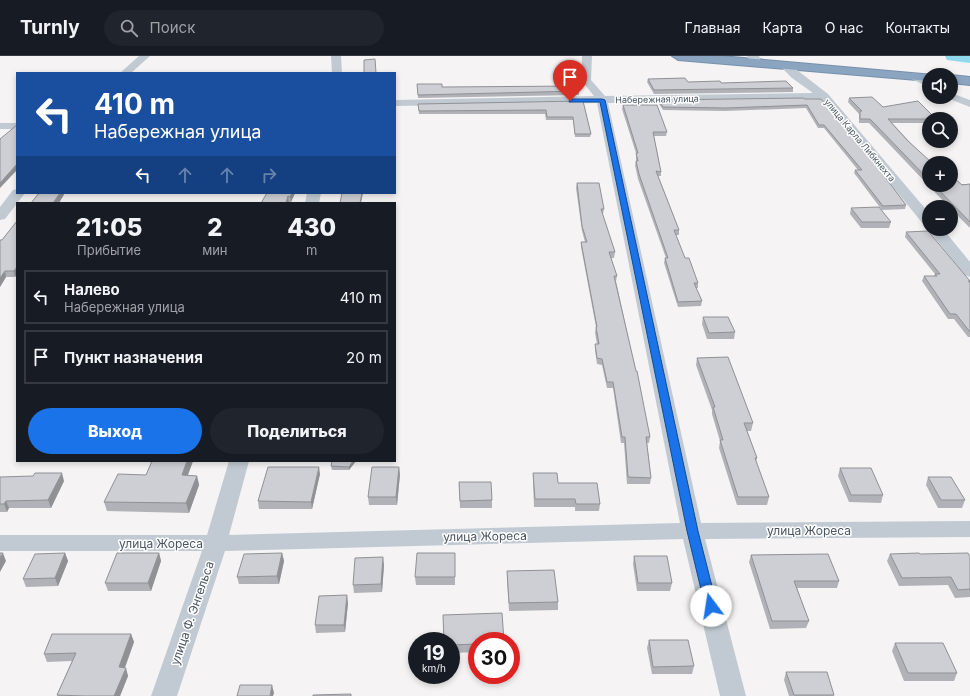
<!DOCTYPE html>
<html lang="ru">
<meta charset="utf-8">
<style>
body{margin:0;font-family:Inter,sans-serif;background:#20242c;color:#f1f3f6;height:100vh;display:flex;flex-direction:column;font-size:15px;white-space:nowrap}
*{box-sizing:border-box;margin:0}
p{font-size:13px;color:#9ea1a6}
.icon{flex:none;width:22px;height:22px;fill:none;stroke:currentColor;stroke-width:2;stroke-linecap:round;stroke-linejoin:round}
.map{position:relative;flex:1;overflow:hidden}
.panel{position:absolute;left:16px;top:146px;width:380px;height:260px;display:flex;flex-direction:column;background:#171b24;border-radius:0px;box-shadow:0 2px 6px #0003}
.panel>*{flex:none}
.hud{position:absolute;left:16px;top:16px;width:380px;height:122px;border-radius:0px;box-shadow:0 2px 6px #0003;background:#1a4fa0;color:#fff;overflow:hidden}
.fabs{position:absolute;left:922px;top:12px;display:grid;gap:8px}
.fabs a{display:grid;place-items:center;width:36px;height:36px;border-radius:50%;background:#171b24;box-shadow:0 2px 6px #0003;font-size:20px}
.speed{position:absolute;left:408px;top:576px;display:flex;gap:8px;font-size:20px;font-weight:700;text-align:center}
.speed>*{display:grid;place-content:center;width:52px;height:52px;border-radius:50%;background:#171b24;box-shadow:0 2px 6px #0003;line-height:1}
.speed small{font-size:10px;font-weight:400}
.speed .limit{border:6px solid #d22;background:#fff;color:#111}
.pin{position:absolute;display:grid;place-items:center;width:34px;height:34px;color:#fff;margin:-41px -17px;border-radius:50% 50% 50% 0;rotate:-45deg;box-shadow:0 0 4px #0007}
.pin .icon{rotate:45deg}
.me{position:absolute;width:44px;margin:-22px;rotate:346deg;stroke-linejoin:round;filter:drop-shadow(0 0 3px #0008)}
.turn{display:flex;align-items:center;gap:14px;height:84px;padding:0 12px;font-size:18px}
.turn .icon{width:52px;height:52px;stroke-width:2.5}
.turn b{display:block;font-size:28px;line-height:34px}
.lanes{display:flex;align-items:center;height:38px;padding:0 12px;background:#0003;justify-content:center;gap:20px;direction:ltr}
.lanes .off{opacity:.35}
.eta{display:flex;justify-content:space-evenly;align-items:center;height:68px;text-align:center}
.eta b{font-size:24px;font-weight:800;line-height:28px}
.action{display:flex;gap:8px;margin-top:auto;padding:8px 12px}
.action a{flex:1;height:46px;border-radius:24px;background:#1a73e8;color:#fff;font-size:16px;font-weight:800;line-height:46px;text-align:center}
.action a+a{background:#20242c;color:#f1f3f6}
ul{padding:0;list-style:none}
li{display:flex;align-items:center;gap:12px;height:54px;margin:0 8px 6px;padding:0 4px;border:2px solid #363941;border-radius:0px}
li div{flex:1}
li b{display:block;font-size:15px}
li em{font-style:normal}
header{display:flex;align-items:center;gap:24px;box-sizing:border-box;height:56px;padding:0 20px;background:#171b24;border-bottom:1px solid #363941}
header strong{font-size:19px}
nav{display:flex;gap:22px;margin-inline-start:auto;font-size:14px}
.search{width:280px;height:36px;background:#20242c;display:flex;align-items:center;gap:10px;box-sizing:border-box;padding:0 14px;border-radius:22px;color:#9ea1a6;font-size:15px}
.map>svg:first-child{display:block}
</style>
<header>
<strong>Turnly</strong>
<div class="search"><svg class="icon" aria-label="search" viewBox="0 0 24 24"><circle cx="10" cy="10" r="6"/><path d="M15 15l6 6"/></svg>Поиск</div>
<nav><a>Главная</a><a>Карта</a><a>О нас</a><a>Контакты</a></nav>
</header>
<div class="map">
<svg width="970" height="640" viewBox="0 0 970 640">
<rect width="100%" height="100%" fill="#f5f3f3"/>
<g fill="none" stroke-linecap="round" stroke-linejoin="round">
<path fill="#90daee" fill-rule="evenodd" d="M945,0h25v7l-23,-3z"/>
<defs>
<g id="highway">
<path d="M672,0h49l213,19h-5v6l-251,-21z"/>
<path d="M951,19l19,2v8l-19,-2z"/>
</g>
</defs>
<use href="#highway" stroke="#7690ad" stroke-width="2"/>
<g fill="#c1cad2" fill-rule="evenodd">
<path d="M139,0h11l-19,17h-11z"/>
<path d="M331,0h10l1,17h-10z"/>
<path d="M582,0h10l-1,24 14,16 208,-3 -21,-15 -13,-13 1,-2h8l40,31 101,119v13l-5,-1 -103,-126 -213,4 93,420 269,-2v16l-265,2 41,157h-26l-37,-157 -458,12 -48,145h-26l51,-145h-202v-16h207l22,-74h20l-20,74 451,-12 -83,-420 -202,3v-6l199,-4 -13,-16z"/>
<path d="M913,17l16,7v7l-20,-9 -1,-2z"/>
<path d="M951,37l19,7v7l-23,-9 -1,-1h5z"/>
<rect x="0" y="67" width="17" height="6"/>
<path d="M17,133v4h8l-20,26 -5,1v-13l13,-17z"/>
<path d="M307,137h14l-2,10h-14z"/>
<path d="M929,171v2h14l27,33v15l-5,-2 -35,-43 -2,-3z"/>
</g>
<path fill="#c1cbd6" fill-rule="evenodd" d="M747,0h12l2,6 -6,4 -4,-1z"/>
<use href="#highway" fill="#8ba5c1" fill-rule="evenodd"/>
</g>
<g fill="#b0b2b7">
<path d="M648,23l40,3 33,1 72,5v4l-139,2 -7,-12z"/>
<path d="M417,28l25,3 137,4v4l-161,3z"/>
<path d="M803,42l84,79 -1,2 20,26 -1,4 -23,1 -28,-37 1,-3h3l-34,-42h-6l-12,-20 -81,3 -62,-1 -4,-6v-4z"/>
<path d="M849,42l34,9 53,12h-7v4h-37l37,40v22l41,-1v44l-19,-19v-2h-2l-80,-84h-10v-9l-11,-12z"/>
<path d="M583,45l8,33 -1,3h-15l-2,-17h-27l-1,-6h-126l-1,-10z"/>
<path d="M623,49l44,27 -1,4h-12l7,36v4h-3l21,54v5h-3l9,23 13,25v5h-2l6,13 -1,5 -23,1 -14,-44 1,-5h1l-28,-79 -3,-14 1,-4v-8l-14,-44z"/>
<path d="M577,127l27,26 -1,5h-1l13,38 -1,6h-3l6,18 -1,5 34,156 -1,6h-2l4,35 -1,6h-23l-3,-41h-3l-8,-55h-6l-5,-23 -5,-1 -2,-14v-6h2l-2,-11 1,-6 -15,-80v-5h4l-3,-11 -6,-43z"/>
<path d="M295,137l-4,9 -30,1z"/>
<path d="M851,152l40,14 -2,6h-28l-11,-14z"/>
<path d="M17,165l-2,56h-9l-6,10 2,-47z"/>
<path d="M906,176l64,49 -1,2h1v54h-2l-14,-18h-6l-26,-38 2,-5h10l1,-2 -30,-37z"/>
<path d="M703,261l32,15 -1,7h-27l-5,-15z"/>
<path d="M697,302l56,65 -2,8h-4l10,27 -1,4 13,35 -2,8h-30l-18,-57 1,-7 -8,-27v-4l-16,-45z"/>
<path d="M152,405h41l-5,14 9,1 2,9 -10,28 -82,-2 -3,-9 42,-27z"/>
<path d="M332,405h24l-7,9h-17l-1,-4z"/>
<path d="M840,412l43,27 -2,8 -32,-1 -11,-26z"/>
<path d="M533,417l25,10 42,21 -1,7h-24v-4h-41l-1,-26z"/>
<path d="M320,418l-8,35h-53l-1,-8z"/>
<path d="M400,418l-3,31h-28l-1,-8z"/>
<path d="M0,421l64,4 -13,27h-42l-2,4h-7z"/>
<path d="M928,421l37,23 -3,8h-24l-12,-23z"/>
<path d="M459,426l33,18v8h-32z"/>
<path d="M65,497l3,8 -10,25 -32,1 -3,-8z"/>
<path d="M159,497l2,8 -10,30h-43l-3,-8z"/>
<path d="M282,497l2,8 -5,23h-40l-2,-7z"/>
<path d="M455,497v32h-39l-1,-8z"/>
<path d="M890,498l80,3v40l-15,1 -7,-13 -49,1 -12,-25z"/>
<path d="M751,499l88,26 -2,7h-40l12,33 -3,7 -36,1 -21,-67z"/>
<path d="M634,500l38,27 -2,8h-33l-4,-27z"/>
<path d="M384,509l-2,27 -28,1 -1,-8z"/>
<path d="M507,515l51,31v8l-49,1 -2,-32z"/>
<path d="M348,547l-3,29 -29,1 -1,-8z"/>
<path d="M131,578l3,8 -9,26 3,8 -8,20h-63v-1l15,-34 -25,1 -3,-8z"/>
<path d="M649,584l45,26 -2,8h-40l-5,-26z"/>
<path d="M451,585h26v11l-26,1z"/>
<path d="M895,587l62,30 -3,8h-50l-12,-30z"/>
<path d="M786,616l48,23v1h-45l-5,-16z"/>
</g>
<g fill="#909195">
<path d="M17,108v6l-17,18v-5z"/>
<path d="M60,137h5l-6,10h-6z"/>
<path d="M292,137h3l-4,9 -1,-5z"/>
<path d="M362,137h1l-2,10h-1z"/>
<path d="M288,140l1,7h-3z"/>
<path d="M17,211v8l-2,2 -1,-6z"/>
<path d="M5,215l1,6 -6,10v-9z"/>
<path d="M187,405h6l-9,24 -2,-10z"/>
<path d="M353,405h3l-7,9v-3z"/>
<path d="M319,411l1,7 -8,35 -1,-7z"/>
<path d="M399,411l1,7 -3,31 -1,-8z"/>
<path d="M62,417l2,8 -13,27 -3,-8z"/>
<path d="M197,420l2,9 -10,28 -3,-10z"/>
<path d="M6,445l3,7 -2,4 -3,-8z"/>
<path d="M3,497l3,8 -6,11v-14z"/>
<path d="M65,497l3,8 -10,25 -3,-8z"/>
<path d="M159,497l2,8 -10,30 -3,-8z"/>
<path d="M282,497l2,8 -5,23 -2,-8z"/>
<path d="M383,501l1,8 -2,27 -1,-8z"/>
<path d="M347,539l1,8 -3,29 -1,-7z"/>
<path d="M131,578l3,8 -12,33 -3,-8z"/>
<path d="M126,612l2,8 -8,20h-6z"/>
<path d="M272,629l2,8 -1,3h-3z"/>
</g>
<g fill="#cdcfd5" stroke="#909195">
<path d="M375,3l1,14h-12v-13z"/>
<path d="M685,22l3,4 32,-1 1,2 65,-2 7,7 -139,2 -6,-11z"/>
<path d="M417,28h25v3l135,-1 2,5 -161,4z"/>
<path d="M872,41l11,10 35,-6 18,18h-48l20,22 23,21h4l1,1h-7v17l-59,-61h-10v-8h2l-13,-13z"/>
<path d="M803,42l2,1h16l66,78h-2l21,28 -23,1 -28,-36h7l-38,-45h-5l-12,-20 -81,3 -63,-1 -4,-7z"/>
<path d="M583,45l8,33h-16l-2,-17h-26l-1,-7 -127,1 -1,-7z"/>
<path d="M623,49h34l10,27h-14l8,40 -5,-1 23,59h-5l11,28h4l9,25h-4l8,18 -24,1 -13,-44h3l-29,-84 -3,-13h2l-2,-8h2z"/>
<path d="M17,69v39l-17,19v-44z"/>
<path d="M951,119l11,10 8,-1v38l-36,-37h17z"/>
<path d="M577,127h22l5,26h-3l14,43h-6l8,24h-3l22,95h1l13,66h-4l5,41 -23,-1 -3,-40h-3l-9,-55h-6l-5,-23 -5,-1 -2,-14h4l-3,-17h1l-16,-85h6l-5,-16z"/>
<path d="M39,137h21l-7,10h-22z"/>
<path d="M267,137h25l-2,4 -2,-1 -2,7h-25z"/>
<path d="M342,137h20l-2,10h-20z"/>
<path d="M879,151l12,15h-29l-11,-14z"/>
<path d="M17,165v46l-3,4h-9l-5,7v-38h2z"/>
<path d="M928,175l42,50h-2l2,2v49l-14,-18h-6l-26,-38h13l-2,-2h5l-34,-42z"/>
<path d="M703,261h25l7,15 -26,1z"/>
<path d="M728,301l25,66h-9l13,35h-2l14,39h-31l-18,-57h3l-10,-33h2l-18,-49z"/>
<path d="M152,405h35l-5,14 15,1 -11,27 -82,-1 14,-28 28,1z"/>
<path d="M332,405h21l-4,6 -18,-1z"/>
<path d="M268,411h51l-8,35 -53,-1z"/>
<path d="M372,411h27l-3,30h-28z"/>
<path d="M840,412h31l12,27h-32z"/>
<path d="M35,417h27l-14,27 -42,1 -2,3h-4v-27l33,-1z"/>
<path d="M533,417h24l1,10h39l3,21h-24l-1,-5h-40z"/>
<path d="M928,421h23l14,23h-24z"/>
<path d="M459,426h32l1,18 -32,1z"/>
<path d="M0,497h3l-3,5z"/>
<path d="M65,497l-10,25 -32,1 12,-25z"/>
<path d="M117,497h42l-11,30h-43z"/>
<path d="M282,497l-5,23 -40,1 7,-23z"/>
<path d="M417,497h38v24h-40z"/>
<path d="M919,497l1,1 48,-1 2,4v32l-12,1 -7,-13 -49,1 -12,-24z"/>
<path d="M828,498l11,27h-45l15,40h-37l-21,-66z"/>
<path d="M634,500h33l5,27h-34z"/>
<path d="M383,501l-2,27 -28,1 2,-27z"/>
<path d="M554,514l4,32 -49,1 -2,-32z"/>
<path d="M347,539l-3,30h-29l4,-29z"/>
<path d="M502,557l2,28h-27v3l-26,1v-4h-7l-1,-26z"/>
<path d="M52,578h79l-12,33 7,1 -12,28h-30l-27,-1 19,-42 -32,1z"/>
<path d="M649,584h39l6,26 -41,1z"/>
<path d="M895,587h48l14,30h-49z"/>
<path d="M786,616h41l7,23h-40z"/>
<path d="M240,629h32l-2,11h-33z"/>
<path d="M351,638v2h-38v-1z"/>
</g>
<path fill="#1a73e8" stroke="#114b97" d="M570,43h32l3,1 93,431 19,75 -2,3h-8l-2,-3 -18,-75 -87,-429h-31z"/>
<g text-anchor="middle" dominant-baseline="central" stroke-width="3" stroke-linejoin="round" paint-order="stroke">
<g font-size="9" fill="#4a5661" stroke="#fff">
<text transform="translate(657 43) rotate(-1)">Набережная улица</text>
<text transform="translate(860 84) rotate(50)">улица Карла Либкнехта</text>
</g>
<g font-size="12" fill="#4a5661" stroke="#fff">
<text x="809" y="474">улица Жореса</text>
<text transform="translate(485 480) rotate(-1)">улица Жореса</text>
<text x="161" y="487">улица Жореса</text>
<text transform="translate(192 557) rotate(-71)">улица Ф. Энгельса</text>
</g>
</g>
</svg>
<div class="fabs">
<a><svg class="icon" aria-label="sound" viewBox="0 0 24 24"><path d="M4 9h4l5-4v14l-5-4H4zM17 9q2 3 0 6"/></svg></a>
<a><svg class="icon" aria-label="search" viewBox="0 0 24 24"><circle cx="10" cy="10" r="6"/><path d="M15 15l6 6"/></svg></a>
<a>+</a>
<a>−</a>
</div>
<div class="speed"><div>19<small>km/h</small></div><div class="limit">30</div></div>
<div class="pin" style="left:570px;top:45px;background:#d93025"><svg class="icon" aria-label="arrive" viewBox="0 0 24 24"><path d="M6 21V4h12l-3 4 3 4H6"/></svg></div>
<svg class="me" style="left:711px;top:550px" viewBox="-20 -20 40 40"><circle r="19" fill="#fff"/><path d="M0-13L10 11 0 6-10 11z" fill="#1a73e8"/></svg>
<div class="hud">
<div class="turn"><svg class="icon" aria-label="left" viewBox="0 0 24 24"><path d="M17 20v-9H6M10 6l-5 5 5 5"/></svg><div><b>410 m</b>Набережная улица</div></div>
<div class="lanes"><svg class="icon" aria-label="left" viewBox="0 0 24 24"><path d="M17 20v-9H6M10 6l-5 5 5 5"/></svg><svg class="icon off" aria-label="ahead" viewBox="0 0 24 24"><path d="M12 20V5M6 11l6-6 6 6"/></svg><svg class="icon off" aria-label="ahead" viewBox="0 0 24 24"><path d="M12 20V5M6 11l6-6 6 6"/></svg><svg class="icon off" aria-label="right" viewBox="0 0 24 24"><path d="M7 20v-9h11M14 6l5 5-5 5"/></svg></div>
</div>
<section class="panel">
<div class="eta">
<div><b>21:05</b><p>Прибытие</p></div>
<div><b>2</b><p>мин</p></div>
<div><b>430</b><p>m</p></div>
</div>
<ul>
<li><svg class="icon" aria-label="left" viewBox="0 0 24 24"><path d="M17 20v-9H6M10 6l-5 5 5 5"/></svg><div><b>Налево</b><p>Набережная улица</p></div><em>410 m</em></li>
<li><svg class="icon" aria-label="arrive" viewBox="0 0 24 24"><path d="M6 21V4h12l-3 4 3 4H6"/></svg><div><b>Пункт назначения</b></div><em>20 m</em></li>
</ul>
<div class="action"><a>Выход</a><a>Поделиться</a></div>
</section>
</div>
